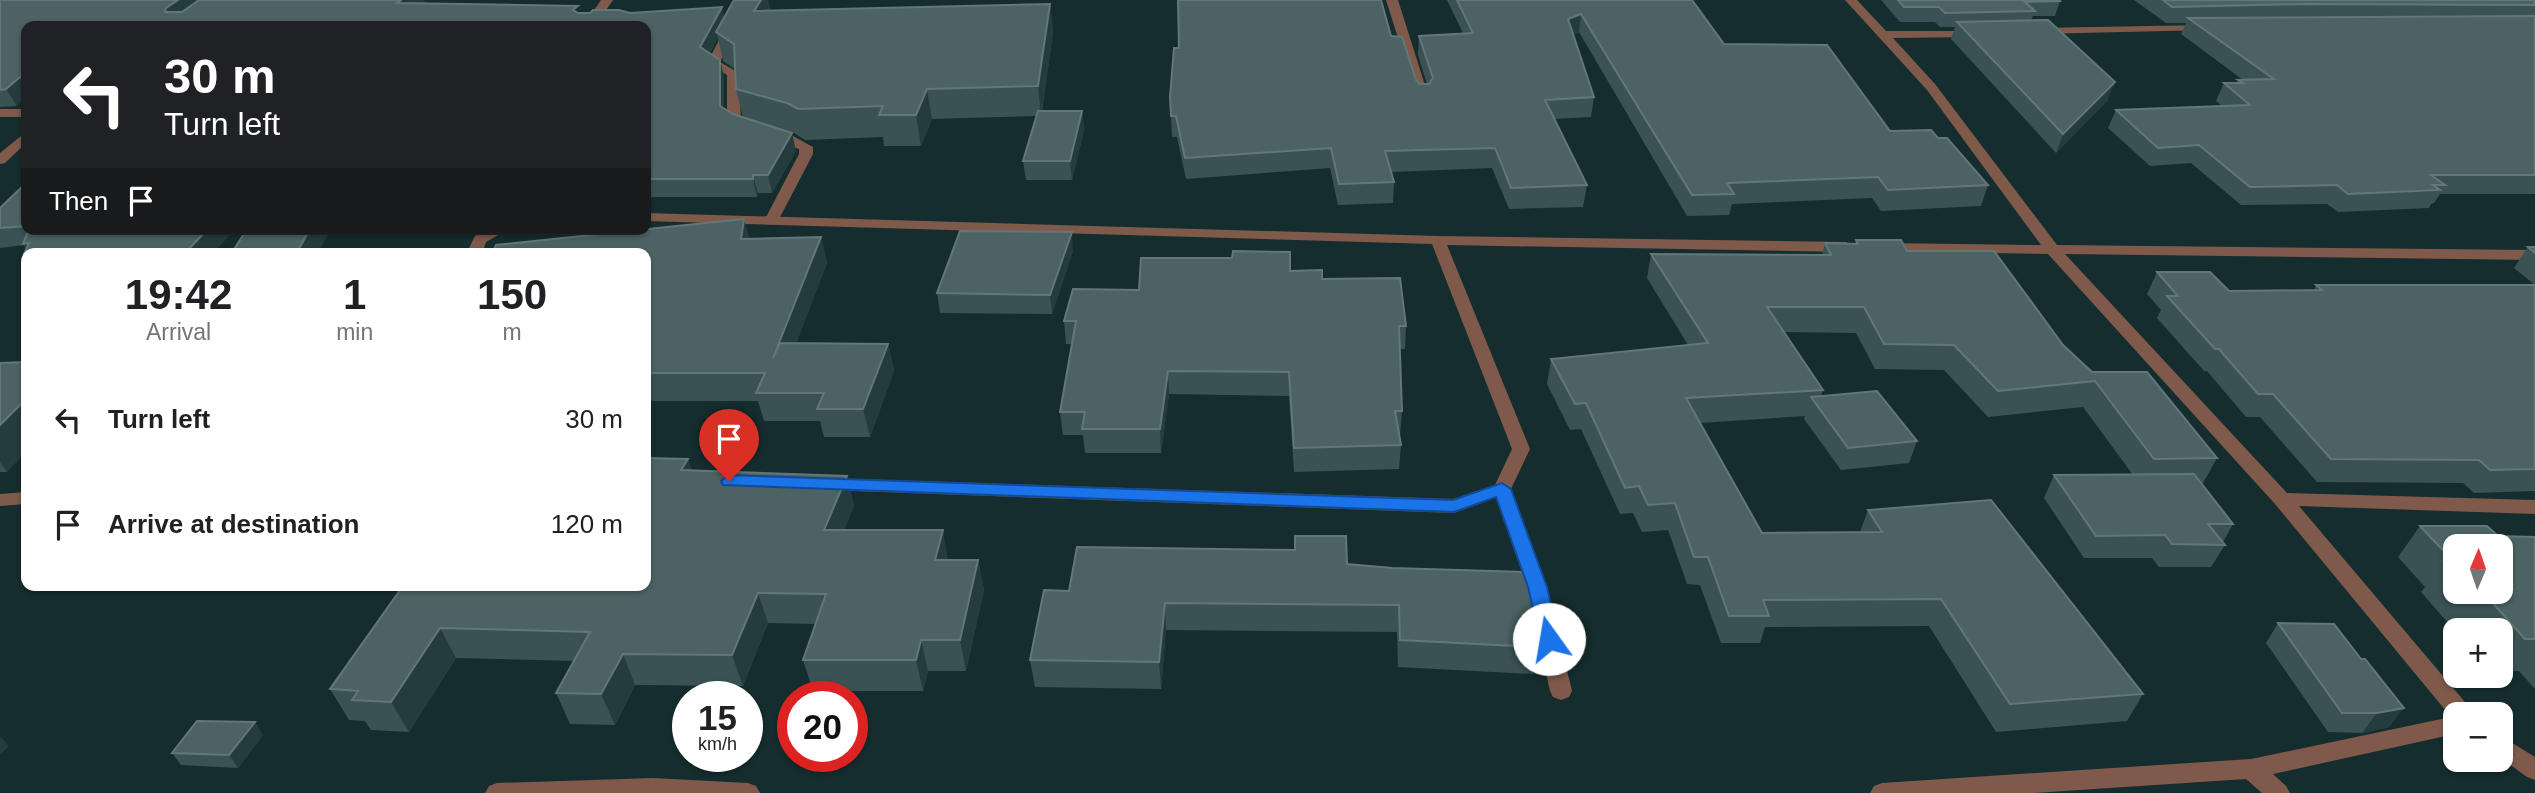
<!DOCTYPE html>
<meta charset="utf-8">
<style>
body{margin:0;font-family:Arial,sans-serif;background:#f2f2f2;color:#202124;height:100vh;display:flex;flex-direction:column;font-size:26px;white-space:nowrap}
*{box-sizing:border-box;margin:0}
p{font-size:23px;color:#757577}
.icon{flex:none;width:38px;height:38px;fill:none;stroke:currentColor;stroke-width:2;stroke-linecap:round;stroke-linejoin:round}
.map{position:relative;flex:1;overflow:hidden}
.panel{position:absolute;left:21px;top:248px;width:630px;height:343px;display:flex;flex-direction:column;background:#fff;border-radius:14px;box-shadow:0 2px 5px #0004}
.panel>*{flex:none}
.banner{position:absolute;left:21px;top:21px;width:630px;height:214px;border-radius:14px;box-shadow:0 2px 5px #0004;background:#202124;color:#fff;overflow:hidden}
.needle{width:46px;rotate:2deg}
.controls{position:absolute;left:2443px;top:534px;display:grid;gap:14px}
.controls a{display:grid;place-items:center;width:70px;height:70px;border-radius:14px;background:#fff;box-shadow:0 2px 5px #0004;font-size:35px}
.speed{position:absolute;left:672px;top:681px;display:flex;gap:14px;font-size:35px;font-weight:700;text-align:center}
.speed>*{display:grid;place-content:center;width:91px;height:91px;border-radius:50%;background:#fff;box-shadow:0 2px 5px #0004;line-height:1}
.speed small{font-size:18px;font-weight:400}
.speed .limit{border:10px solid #d22;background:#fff;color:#111}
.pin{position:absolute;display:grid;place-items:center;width:60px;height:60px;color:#fff;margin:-72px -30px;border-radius:50% 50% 50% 0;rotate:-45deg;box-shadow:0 0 7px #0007}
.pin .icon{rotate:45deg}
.me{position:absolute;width:77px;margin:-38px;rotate:347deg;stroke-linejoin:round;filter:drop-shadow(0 0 5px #0008)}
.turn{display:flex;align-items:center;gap:24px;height:147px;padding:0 28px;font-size:32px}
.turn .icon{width:91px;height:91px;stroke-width:2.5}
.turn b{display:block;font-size:49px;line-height:60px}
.then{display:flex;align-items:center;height:66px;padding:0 28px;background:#0003;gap:14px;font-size:26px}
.eta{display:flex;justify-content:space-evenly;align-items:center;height:119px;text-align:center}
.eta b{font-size:42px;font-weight:700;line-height:49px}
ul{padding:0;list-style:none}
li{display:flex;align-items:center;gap:21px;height:105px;padding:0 28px}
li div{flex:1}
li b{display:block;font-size:26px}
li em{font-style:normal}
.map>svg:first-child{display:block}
</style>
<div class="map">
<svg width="2535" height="793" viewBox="0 0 2535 793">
<rect width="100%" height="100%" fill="#152d2e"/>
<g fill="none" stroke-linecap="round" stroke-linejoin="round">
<g fill="#7f5a4a" fill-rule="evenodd">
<path d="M601,0h12l-18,26h-12z"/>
<path d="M1386,0h12l31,98 -2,3h-8l-2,-3z"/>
<path d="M732,24l6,3 -18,35 19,11 2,48 52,15 20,11v7l-35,67 -7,4 -7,-4 35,-67v-5l-61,-20 -11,-6v-48l-20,-12 19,-36z"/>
<path d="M1502,483l7,2 2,4 36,98 25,104 -3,6 -8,3 -8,-3 -3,-6 -23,-104 -34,-98 2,-4z"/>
</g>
<g fill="#7f5a4a" fill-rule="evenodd">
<path d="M1845,0h12l29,31h92v4l-4,2 -81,1 42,46 122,161 478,5v10l-470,-6 222,239 248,7v14l-236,-8 171,202 3,6h-18v20l-182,40 13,12 4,7h-28l-16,-14 -212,14h-164l4,-7 8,-3 369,-24 200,-42 -176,-213 -227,-250 -169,-3 -3,-3 8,-5 157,2 -114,-155z"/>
<path d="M2205,25l6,3 -2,2 -172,4 -6,-3 6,-3z"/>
<rect x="0" y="109" width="26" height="8"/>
<path d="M26,132v11l-21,20 -5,1v-11z"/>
<path d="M646,213l792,23 408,6 8,5 -8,5 -399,-7 83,204 -21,44 -55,20 -628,-23 -7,-2 -2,-4 2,-4 7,-2 627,21 42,-14 17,-36 -80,-205 -786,-23z"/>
<path d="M489,229h20l-23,13 -4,12h-16l9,-18z"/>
<path d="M26,492v12l-26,2v-12z"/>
<path d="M2501,736l34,21v23l-8,-3 -26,-19z"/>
<path d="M653,778l95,5 8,3 4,7h-275l4,-7 8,-3z"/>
</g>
</g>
<g fill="#3a5253" fill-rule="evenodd">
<path d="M0,0l425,2 -2,1 157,10h50l92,-6 2,11 44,-18 2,11 280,-7 3,28 -11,79h40l2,19 -12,50h-46l-3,-19 13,-45 -104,3 -11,27h-37l-1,-9 -78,3 -11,-7 -12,-3 14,21 -24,42h-14l-1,4h-111v-171h-620l-9,80 -17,1zM718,38l5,23 12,8 1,20 7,29 -10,-4 -9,-5v-33l-14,-23z"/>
<path d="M1447,0h245l32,44 166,87 48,7 50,47 -7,21 -100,5 -9,-13 -140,6 -3,11 -42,1 -108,-184 -6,3 21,62 -3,20 -37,2 33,66 -4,22 -74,2 -17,-41 -101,4 3,10 -1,21 -55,2 -8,-37 -144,11 -9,-42h-5l-2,-40 9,-49 212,-12 25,44 4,4h7l-9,-29 1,-19 44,-3z"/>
<path d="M1881,0h178l1,1 -5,15h-22l-2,4 77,80 -52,53 -105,-114 4,-12h-15l-5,-5h-35z"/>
<path d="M2134,0h401v194h-95l-6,9 -3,1 -2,4 -91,4 -11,-8 -86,1 -50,-42 -41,3 -42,-38 8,-18 106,-4 -6,-5 8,-18h13l1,-3h5l-62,-46 5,-11h-20z"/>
<path d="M26,183v46h209l-23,25h-186v3l-2,-3 2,-4 -2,-5 -24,3v-40z"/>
<path d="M744,219l5,20 72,-2 6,26 -31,80 92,1 6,27 -24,66h-46l-4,-16h-56l-6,-20h-112v-147z"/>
<path d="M1856,240l51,11 156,94 29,27 125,86 -15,27 31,39 -10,18 2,3 -14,22h-52l-7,-9h-68l-40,-60 10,-23h79l-50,-68 -95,10 -44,-47 -69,-1 -19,-36 -72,-1 39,58 -2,6 96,45 -8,22 -68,7 -37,-51 1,-3 -105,7 62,110 98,-1 8,-22 275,184 -16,27 -131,11 -67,-106 -164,1 -5,16h-39l-21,-58 -13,-1 -19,-54 -26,2 -9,-19 -13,1 -39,-85 -11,1 -23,-46 4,-25 137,-14 -41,-67 4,-24 171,1 3,-12 30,1z"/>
<path d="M2528,247h7v244l-61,2 -11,-10 -146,-1 -57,-65h-14l-39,-46h-3l-47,-53 4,-8 -14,-16 10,-22 72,19 85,-1 2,-5h219l-21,-17z"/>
<path d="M1073,251l-21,63 -112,-1 -3,-20z"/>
<path d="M1290,271l32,8 84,47 -1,23h-5l2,62 -2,24h-1l2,10 -2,24 -105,3 -5,-76 -120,-2 -8,59h-76l-2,-18h-20l-3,-23 12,-68h-6l-2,-23 75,-31z"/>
<path d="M0,363l7,109h-7z"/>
<path d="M688,459l4,12 155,5 7,30 -10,24 104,30h30l6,30 -18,81h-38l-5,20h-110l-10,-31 13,-36 -48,-1 -25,63 -108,-1 -20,40 -45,-1 -14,-31 18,-32 -118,-3 -47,74 -38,-2 -6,-9 -16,-1 -19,-31z"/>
<path d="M2420,526l78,10 37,1v152l-16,-18h-18v-41h-46v1l-34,-39 4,-5 -27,-30zM2455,546l46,46h-46z"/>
<path d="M1295,536l52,28 191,83 -5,27 -135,-7 -1,-35 -231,-2 -5,59 -126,-2 -5,-27 39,-69 225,-41z"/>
<path d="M2278,623l56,1 55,103 -27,6 -34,-1 -62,-89z"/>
<path d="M263,735l-25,33 -57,-3 -9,-12z"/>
</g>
<g fill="#243c3d">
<path d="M178,0h30l-35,24 -8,-12 1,-4z"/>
<path d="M401,0h23l1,2 -21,16 -7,-15z"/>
<path d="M761,0h7l5,20 -19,-9z"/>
<path d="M1050,4l3,28 -12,84 -3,-30z"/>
<path d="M722,7l3,16 -9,9 2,6 -14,26 -4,-17z"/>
<path d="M1581,14l-2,18 -13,6 2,-19z"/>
<path d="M720,60l4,16v47l-4,-17z"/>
<path d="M26,72v25l-9,9 -11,-17z"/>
<path d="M2115,82l-7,18 -52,53 7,-19z"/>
<path d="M927,89l5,30 -11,27 -5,-31z"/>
<path d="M1082,111l2,19 -12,50 -2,-19z"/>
<path d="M792,133l4,18 -24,42 -4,-18z"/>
<path d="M753,175l5,18 -1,4 -4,-18z"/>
<path d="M744,219l7,26 -10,-6z"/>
<path d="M208,229h27l-23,25h-28z"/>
<path d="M310,229h21l-14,25h-21z"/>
<path d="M1072,232l1,19 -21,63 -2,-19z"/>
<path d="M821,237l6,26 -47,123 -7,-28z"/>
<path d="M29,243l21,7 2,4h-24h1l-6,-10z"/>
<path d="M888,344l6,27 -24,66 -7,-28z"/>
<path d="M1168,371l1,23 -8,59 -1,-24z"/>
<path d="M26,399v53l-19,20 -7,-10v-37z"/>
<path d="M688,459l10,29 -17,-18z"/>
<path d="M847,476l7,30 -22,54 -8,-30z"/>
<path d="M943,530l5,30h-13z"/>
<path d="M978,560l6,30 -18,81 -6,-31z"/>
<path d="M758,593l10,30 -25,63 -11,-31z"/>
<path d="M1165,603l1,27 -5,59 -2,-27z"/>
<path d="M440,628l16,30 -47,74 -18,-30z"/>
<path d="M921,640l7,31 -5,20 -7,-31z"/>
<path d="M623,654l12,31 -20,40 -14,-31z"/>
<path d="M2404,708l-15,19 -27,6 15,-20z"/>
<path d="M255,722l8,13 -25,33 -9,-13z"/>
<path d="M0,736l9,10 -9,9z"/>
</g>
<g fill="#4c6263" stroke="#627878" stroke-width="2">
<path d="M0,0h178l-12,8 -1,4h17l17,-12h202l-4,3 181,3 -5,4 5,3h12l3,-3h26l11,3 92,-6 -22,40 20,13v46l13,8 59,19 -24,42h-15v4h-107v-153h-620v46l-20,17 -6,1z"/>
<path d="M734,0h27l-7,11 296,-7 -12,82 -111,3 -11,26h-37l4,-9 -85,3 -11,-6 -51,-14 -2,-45 -18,-12z"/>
<path d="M1178,0h203l10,36 11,1 14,43 4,4h9l4,-6 -14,-42 54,-3 -16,-33h235l32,44 103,1 63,86 41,-1 7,8h9l41,47 -100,5 -10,-13 -151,6 7,11 -42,1 -111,-181 -13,5 26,78 -49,3 42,85 -76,3 -16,-40 -110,3 9,31 -55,2 -8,-36 -146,10 -9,-42h-5l-1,-19 4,-49h5z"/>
<path d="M1898,0h161l1,1 -35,1 10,9 -90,2 -6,-6h-35z"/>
<path d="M2163,0h372v5l-231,-1 -132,3z"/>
<path d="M2535,16v159h-104l14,10h-12l7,5 -92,4 -11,-9 -87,2 -51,-42 -41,3 -42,-38 134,-5 -26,-22h19l-5,-3 36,-1 -86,-61z"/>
<path d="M2048,20l67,62 -52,52 -106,-112z"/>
<path d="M1038,111h44l-12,50h-47z"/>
<path d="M26,183v43l-26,2v-20z"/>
<path d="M744,219l-3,20 80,-2 -48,121 7,-15 108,1 -25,65h-46l7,-16h-68l9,-20h-119v-119h-154l4,-9z"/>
<path d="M29,229h179l-24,25h-135l1,-4 -26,4 5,-11 -6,1z"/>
<path d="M247,229h63l-14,25h-65z"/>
<path d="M960,231l112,1 -22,63 -113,-2z"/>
<path d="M1856,240h45l6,11h87l69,94 29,27h55l70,86 -63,1 -59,-78 -97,10 -44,-46 -70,-1 -20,-37h-97l56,83 -137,8 76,135 120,-1 -14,-22 123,-10 152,194 -133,10 -69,-105 -178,1 6,16h-40l-21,-59h-14l-19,-54 -27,2 -9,-19 -14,2 -39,-85 -11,1 -24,-45 157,-16 -57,-89 180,1 -6,-12 33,1z"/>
<path d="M2528,247h7v6z"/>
<path d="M1233,251l57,1v19l32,-1v9l78,-1 6,48h-7l3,85h-7l6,34 -107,3 -5,-76 -121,-1 -8,58h-78l3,-17h-25l16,-91h-12l9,-32 66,1 2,-32h91z"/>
<path d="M2157,272h53l19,19 93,-1 -6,-5h219v184l-45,1 -11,-10 -148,-1 -58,-65h-15l-39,-45h-4l-48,-53h11z"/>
<path d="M26,362v37l-26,26v-62z"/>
<path d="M1877,391l40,50 -69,7 -37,-51z"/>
<path d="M646,458l42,1 -7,11 166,6 -23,54h119l-8,30h43l-18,80h-39l-5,20h-113l23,-66 -68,-1 -26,62 -109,-1 -22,40 -45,-1 34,-61 -150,-4 -49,74 -39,-2 6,-9 -28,-2 73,-103h243z"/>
<path d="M2194,474l39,50h-25l17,21 -53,-1 -7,-9 -69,1 -42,-61z"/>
<path d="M2420,526h67l11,10 37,1v102h-10l-35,-39 -9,1 -9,-9h29v-46h-46v27l-11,-12h9z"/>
<path d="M1295,536h51l1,28 45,4 137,4 9,75 -138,-7 -1,-35 -234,-2 -6,59 -129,-2 14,-70 25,1 8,-44 218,3z"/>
<path d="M2278,623l56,1 27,35h4l39,49 -27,5h-35z"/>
<path d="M197,721l58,1 -26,33 -57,-2z"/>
</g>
<path fill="#1a73e8" stroke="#114b97" stroke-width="2" d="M729,475l724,25 49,-17 9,6 36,98 12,52 -3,5 -7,2 -7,-2 -2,-5 -12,-52 -32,-90 -42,15 -731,-27 -2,-4z"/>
</svg>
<div class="controls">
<a><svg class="needle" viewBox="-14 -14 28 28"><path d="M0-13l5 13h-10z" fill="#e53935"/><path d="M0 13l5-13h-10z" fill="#757577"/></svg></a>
<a>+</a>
<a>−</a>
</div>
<div class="speed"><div>15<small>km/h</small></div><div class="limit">20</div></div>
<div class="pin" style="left:729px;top:481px;background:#d93025"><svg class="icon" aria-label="arrive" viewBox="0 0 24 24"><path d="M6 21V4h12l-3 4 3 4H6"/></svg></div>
<svg class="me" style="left:1549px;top:639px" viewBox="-20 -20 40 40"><circle r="19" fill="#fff"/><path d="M0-13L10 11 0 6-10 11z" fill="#1a73e8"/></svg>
<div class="banner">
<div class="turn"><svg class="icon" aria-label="left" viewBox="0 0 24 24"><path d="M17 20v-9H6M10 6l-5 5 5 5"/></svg><div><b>30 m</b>Turn left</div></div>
<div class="then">Then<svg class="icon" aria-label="arrive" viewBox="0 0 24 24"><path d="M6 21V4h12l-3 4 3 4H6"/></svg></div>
</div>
<section class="panel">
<div class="eta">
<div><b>19:42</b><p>Arrival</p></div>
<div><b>1</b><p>min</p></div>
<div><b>150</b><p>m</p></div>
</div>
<ul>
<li><svg class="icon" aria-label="left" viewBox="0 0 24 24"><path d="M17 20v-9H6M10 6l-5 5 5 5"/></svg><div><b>Turn left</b></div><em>30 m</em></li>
<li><svg class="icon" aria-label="arrive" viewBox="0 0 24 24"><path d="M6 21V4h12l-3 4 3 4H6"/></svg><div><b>Arrive at destination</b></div><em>120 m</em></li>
</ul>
</section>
</div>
